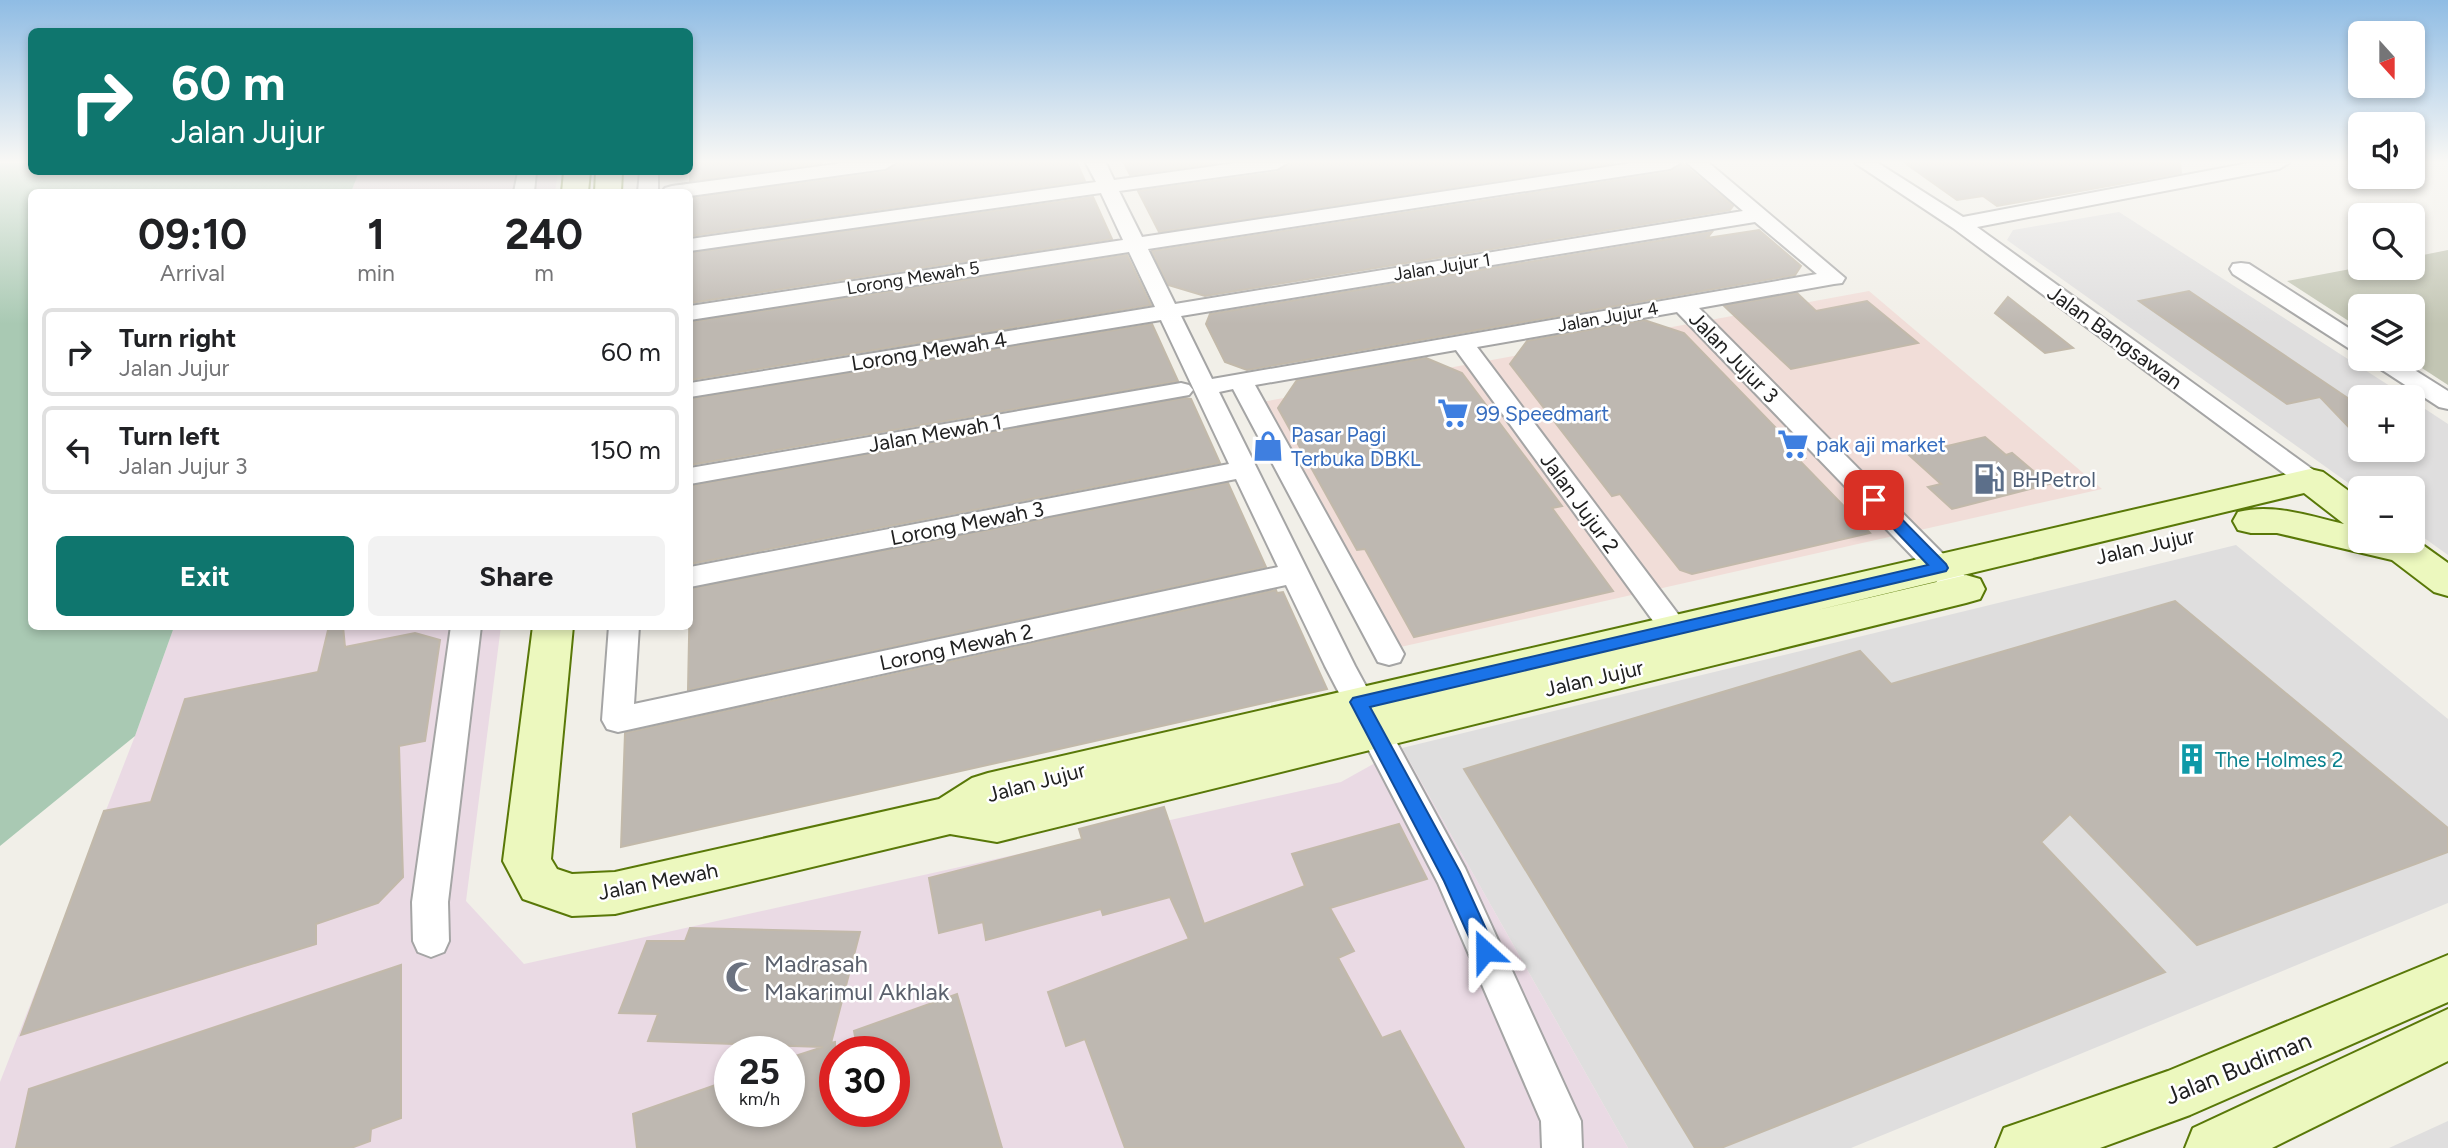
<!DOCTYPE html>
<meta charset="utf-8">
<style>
body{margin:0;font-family:Figtree,sans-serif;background:#f2f2f2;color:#202124;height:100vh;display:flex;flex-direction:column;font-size:26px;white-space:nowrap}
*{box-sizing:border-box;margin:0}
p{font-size:23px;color:#757577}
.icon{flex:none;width:38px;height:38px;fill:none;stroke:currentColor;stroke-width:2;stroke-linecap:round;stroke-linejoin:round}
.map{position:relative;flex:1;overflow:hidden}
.sheet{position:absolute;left:28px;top:189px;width:665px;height:441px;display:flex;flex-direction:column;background:#fff;border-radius:10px;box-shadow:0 4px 10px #0003}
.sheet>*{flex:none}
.top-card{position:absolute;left:28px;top:28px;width:665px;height:147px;border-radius:10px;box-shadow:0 4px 10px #0003;background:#0f766e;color:#fff;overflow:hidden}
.needle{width:46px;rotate:159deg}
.buttons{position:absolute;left:2348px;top:21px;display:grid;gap:14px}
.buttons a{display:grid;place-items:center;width:77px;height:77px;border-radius:10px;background:#fff;box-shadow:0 4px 10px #0003;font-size:35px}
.speed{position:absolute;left:714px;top:1036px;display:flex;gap:14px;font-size:35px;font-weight:700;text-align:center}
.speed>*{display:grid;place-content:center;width:91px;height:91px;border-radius:50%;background:#fff;box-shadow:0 4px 10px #0003;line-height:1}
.speed small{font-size:18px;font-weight:400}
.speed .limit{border:10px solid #d22;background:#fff;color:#111}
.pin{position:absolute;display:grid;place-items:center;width:60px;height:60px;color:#fff;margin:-30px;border-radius:14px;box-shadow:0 4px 10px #0006}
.me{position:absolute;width:77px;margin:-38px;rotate:336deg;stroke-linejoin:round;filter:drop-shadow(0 0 5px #0008)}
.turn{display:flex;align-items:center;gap:24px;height:147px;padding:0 28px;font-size:32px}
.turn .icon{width:91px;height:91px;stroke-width:2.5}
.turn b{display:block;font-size:49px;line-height:60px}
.eta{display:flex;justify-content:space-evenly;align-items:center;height:119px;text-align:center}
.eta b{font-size:42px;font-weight:700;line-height:49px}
.cta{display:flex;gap:14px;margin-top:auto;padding:14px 28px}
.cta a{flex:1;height:80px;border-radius:10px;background:#0f766e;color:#fff;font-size:28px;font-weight:700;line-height:80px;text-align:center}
.cta a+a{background:#f2f2f2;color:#202124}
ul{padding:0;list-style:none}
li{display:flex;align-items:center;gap:21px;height:88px;margin:0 14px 10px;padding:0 14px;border:4px solid #e0e0e0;border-radius:10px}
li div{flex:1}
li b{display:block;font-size:26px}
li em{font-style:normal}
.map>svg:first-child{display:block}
</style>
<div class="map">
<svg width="2448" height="1148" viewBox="0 0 2448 1148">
<rect width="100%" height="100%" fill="#f1efe8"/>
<g fill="#dfdede">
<path d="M2119,212l288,185h-46v53h52v-49l35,23v131l-35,-25v-42h-52v4l-354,-252 6,-10z"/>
<path d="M2236,545l212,174v184l-597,245h-223l-226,-400z"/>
<path d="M2448,1121v27h-59z"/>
</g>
<path fill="#f1ddd8" d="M1869,291l233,198 -706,159 -134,-246z"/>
<g fill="#eadae4" fill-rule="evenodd">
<path d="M359,172h199l-3,20h-204z"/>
<path d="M501,626l-35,275 58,63 817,-182 61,-34 226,400h-1628v-66l135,-346 39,-109zM730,1052h59v59h-59zM835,1052h59v59h-59z"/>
</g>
<path fill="#c2c5b3" d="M2448,250v135l-40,-26h5v-53h-52v23l-74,-48 74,-14 52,1v-11z"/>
<path fill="#a9c9b3" d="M0,163h31l1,9h327l-8,20h-319v434l142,1 -39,109 -135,110z"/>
<g fill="#beb8b1" stroke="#c2b9aa" stroke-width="2">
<path d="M690,163h133l-133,18z"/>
<path d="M897,163h180l8,18 -395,55v-38l195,-26z"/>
<path d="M1124,163h93l-87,12z"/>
<path d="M1289,163h325l-455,69 -21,-41 139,-19z"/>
<path d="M1682,163l51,43 -3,4 -525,86 -37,-11 -16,-34 518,-79z"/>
<path d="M1905,163h275l1,10 -184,33 -14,-10 -26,4z"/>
<path d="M1093,197l19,42 -422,64v-50z"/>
<path d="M1759,230l42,36 -6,9 -548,95 -22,-8 -19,-38 4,-10 502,-82 -5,6z"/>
<path d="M1127,255l24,50 -461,75v-58z"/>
<path d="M2189,291l172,116v33l-41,-43 -33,7 -148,-103z"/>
<path d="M1797,293l19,18 51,-10 51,42 -127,26 -67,-63z"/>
<path d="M2008,297l65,51 -28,5 -50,-40z"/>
<path d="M1644,320l40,13 121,125 -7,1 72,74 -178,41 -12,-4 -60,-76 -8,2 -102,-132 17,-23z"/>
<path d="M1152,324l26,57 -488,84v-66z"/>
<path d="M1426,358l36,15 100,133 -10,2 61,83 -199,46 -49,-88 -8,1 -79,-142 19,-28z"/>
<path d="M1185,398l6,1 29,64 -530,101v-78z"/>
<path d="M1985,437l21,18 6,-2 37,31 -97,25 -24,-22 13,-3 -32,-29z"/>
<path d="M1228,483l38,84 -578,123 2,-101z"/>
<path d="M1276,590l1,3 6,-1 44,97 -706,158 4,-114z"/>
<path d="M2175,601l273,227v24l-251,93 -127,-131 -29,28 124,130 -444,176h-26l-231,-379 396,-118 31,33z"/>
<path d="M329,626h14l2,21 70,-14 25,7 -15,101 -26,5 4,131 -25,26 -62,21v20l-295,91 83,-224 47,-9 34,-103 133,-27z"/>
<path d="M1164,807l40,117 101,-38 -13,-32 107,-30 28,55 -97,29 24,43 -16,7 44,80 18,-7 64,117h-339l-40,-109 -19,7 -18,-54 141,-53 -19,-42 -67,18 -2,-6 -115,31 -3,-18 -44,11 -10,-55 153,-39 -3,-10z"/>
<path d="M690,928l170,4 -29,111 4,-1v69h59v-59h-36l-4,-21 103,-37 45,154h-365l-4,-34 97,-34v31h59v-53l34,-11 -175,-6 10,-27 -39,-1 28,-72h38z"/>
<path d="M401,965v153l-30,11 -1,12 -19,7h-335l13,-59z"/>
</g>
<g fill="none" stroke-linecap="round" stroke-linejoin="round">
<defs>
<g id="street">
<path d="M843,163h52l-10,6 -195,27v-4h-28l3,-4 7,-2z"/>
<path d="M1086,163h20l8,17 122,-17h51l-10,6 -158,22 23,46 490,-74h48l-10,6 -522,80 27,55 568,-93 -56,-48h22l136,115 -3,5 -8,1 -135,24 266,268 4,7 -4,7 -10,3 -10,-3 -268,-278 -200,35 207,275 5,7 -5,7 -10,4 -10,-4 -208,-286 -201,35 149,269 -4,8 -11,3 -11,-3 -145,-273 -14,3 136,274 110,202 116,253 1,27h-40l-1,-27 -103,-238 -113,-217 -39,-81 -668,147 -11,-3 -5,-9 7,-94h30l-5,78 644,-137 -42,-88 -546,108v-20l539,-103 -68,-144 -471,77v-14l465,-76 -26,-55 -439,68v-14l433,-66 -22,-47 -411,58v-12l406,-57zM1755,222l62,52 -605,105 -31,-63z"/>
<path d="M1855,163h23l85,54 286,-54h40l-10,6 -302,58 342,247 4,6 -4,6 -9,2 -9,-2 -348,-258z"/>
<path d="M518,172h18l-2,20h-20z"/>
<path d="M640,172h18v20h-20z"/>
<path d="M2241,263l8,1 112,72v17l-8,-2 -120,-77 -3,-5 3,-5z"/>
<path d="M2369,359h28l51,32v18l-9,-2 -66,-43z"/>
<path d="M1181,383l8,2 4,5 -4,5 -499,89v-16z"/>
<path d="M451,626h30l-33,276 1,39 -5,11 -13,5 -13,-5 -5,-11 -1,-39z"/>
</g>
<g id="secondary">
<path d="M564,172h26l-2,20h-26z"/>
<path d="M596,172h26l-1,20h-26z"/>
<path d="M2310,469l13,3 38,28v41h52v-3l35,25v33l-14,-4 -42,-32 -115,-27h-26l-13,-3 -5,-9 5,-9c35,-9 71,4 106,12l-40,-31 -491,118 153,-36 14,4 5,10 -5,10 -14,4 -969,239 -47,-8 -335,80 -43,2 -49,-17 -20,-38 30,-235h40l-22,233 6,10 15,5 43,-2 324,-73 33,-21 16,-5z"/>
<path d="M2448,955v47l-258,113 -90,33h-104l8,-20 164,-57z"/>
<path d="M2448,1009v52l-176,87h-87l8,-20z"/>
</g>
</defs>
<use href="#street" stroke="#a5a5a5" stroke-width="4"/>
<use href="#secondary" stroke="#597808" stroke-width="4"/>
<use href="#street" fill="#fff" fill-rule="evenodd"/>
<use href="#secondary" fill="#ecf8be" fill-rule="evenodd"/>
</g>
<linearGradient id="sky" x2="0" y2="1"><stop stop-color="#8fbce4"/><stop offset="0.5" stop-color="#f9f8f5"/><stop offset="1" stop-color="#f9f8f5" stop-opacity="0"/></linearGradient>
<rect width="2448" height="324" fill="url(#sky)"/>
<path fill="#1a73e8" stroke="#114b97" stroke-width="2" d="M1874,495l5,1 67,68 2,4 -2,3 -576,136 90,165 36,79 -4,6 -7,3 -7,-3 -34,-76 -94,-179 3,-4 575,-133 -59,-62 -3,-3z"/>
<defs>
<symbol id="supermarket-bare" viewBox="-9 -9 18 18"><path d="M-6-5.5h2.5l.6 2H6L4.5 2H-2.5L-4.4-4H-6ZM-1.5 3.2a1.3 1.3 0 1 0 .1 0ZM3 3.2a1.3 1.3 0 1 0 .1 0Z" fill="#3f7fe0" stroke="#fff" stroke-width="2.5" paint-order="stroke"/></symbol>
<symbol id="shop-bare" viewBox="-9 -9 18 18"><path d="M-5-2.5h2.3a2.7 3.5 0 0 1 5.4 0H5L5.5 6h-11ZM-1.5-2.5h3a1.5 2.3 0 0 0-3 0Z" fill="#3f7fe0" stroke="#fff" stroke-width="2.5" paint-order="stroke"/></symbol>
<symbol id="fuel-bare" viewBox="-9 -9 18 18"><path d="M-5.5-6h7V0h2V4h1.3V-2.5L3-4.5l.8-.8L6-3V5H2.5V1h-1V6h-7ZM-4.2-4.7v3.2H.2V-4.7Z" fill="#5c6f8a" stroke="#fff" stroke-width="2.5" paint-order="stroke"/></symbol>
<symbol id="building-bare" viewBox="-9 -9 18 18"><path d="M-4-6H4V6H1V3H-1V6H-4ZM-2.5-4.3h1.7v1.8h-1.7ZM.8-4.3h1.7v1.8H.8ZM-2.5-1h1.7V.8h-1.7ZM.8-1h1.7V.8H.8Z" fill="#0f9aa8" stroke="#fff" stroke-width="2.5" paint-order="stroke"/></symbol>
<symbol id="mosque-bare" viewBox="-9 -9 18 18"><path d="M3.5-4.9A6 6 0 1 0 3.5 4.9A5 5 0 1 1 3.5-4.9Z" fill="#6b7280" stroke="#fff" stroke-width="2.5" paint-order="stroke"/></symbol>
</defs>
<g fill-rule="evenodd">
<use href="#supermarket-bare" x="1431" y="391" width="44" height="44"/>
<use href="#supermarket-bare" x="1771" y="422" width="44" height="44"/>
<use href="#shop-bare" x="1246" y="424" width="44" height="44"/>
<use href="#fuel-bare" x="1967" y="457" width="44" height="44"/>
<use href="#building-bare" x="2170" y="737" width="44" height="44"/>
<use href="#mosque-bare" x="719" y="955" width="44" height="44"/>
</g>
<g text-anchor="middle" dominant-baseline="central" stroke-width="5" stroke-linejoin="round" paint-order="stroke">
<g font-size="18" fill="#212121" stroke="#fff">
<text transform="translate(1442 267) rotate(-9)">Jalan Jujur 1</text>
<text transform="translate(913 278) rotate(-9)">Lorong Mewah 5</text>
<text transform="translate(1608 317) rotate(-10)">Jalan Jujur 4</text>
</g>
<g font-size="21" fill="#212121" stroke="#fff">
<text transform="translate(2115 337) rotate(36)">Jalan Bangsawan</text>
<text transform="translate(929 351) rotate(-9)">Lorong Mewah 4</text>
<text transform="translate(1734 357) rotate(46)">Jalan Jujur 3</text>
<text transform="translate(935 433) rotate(-10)">Jalan Mewah 1</text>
<text transform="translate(1580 503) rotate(54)">Jalan Jujur 2</text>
<text transform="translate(967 523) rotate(-11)">Lorong Mewah 3</text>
<text transform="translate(2145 546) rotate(-13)">Jalan Jujur</text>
<text transform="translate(956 647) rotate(-12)">Lorong Mewah 2</text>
<text transform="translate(1594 678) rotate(-13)">Jalan Jujur</text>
<text transform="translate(1036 782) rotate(-15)">Jalan Jujur</text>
<text transform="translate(658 881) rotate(-11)">Jalan Mewah</text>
</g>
<g font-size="21" fill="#366cbe" stroke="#fff" text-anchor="start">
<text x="1476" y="413">99 Speedmart</text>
<text x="1291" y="434">Pasar Pagi<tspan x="1291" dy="24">Terbuka DBKL</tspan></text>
<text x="1816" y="444">pak aji market</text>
</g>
<g font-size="21" fill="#4e5e75" stroke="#fff" text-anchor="start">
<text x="2012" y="479">BHPetrol</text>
</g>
<g font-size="21" fill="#0d838f" stroke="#fff" text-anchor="start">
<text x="2215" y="759">The Holmes 2</text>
</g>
<g font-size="24" fill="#5b616d" stroke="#fff" text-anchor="start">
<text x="764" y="963">Madrasah<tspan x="764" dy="28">Makarimul Akhlak</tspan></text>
</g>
<g font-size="24" fill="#212121" stroke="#fff">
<text transform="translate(2238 1068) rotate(-22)">Jalan Budiman</text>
</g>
</g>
</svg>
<div class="buttons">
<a><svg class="needle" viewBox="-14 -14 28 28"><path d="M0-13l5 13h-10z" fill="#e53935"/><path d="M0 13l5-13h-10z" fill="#757577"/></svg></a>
<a><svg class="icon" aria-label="sound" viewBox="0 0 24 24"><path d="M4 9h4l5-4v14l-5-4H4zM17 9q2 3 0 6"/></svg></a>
<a><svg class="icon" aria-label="search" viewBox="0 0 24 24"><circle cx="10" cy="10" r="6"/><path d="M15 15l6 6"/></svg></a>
<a><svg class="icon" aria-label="layers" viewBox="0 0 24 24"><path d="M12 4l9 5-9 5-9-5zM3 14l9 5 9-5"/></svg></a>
<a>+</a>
<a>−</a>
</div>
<div class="speed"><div>25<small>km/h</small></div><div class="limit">30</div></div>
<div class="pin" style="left:1874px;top:500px;background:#d93025"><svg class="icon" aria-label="arrive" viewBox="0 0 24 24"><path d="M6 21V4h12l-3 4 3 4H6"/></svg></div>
<svg class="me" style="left:1485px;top:951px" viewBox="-20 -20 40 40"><path d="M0-17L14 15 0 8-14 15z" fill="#1a73e8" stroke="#fff" stroke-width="4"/></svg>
<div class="top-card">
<div class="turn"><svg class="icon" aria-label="right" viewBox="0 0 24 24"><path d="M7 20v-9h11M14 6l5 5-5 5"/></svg><div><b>60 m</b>Jalan Jujur</div></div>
</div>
<section class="sheet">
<div class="eta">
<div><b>09:10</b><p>Arrival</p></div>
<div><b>1</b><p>min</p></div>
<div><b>240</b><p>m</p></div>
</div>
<ul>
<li><svg class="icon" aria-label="right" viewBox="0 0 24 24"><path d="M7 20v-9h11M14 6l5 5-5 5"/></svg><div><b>Turn right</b><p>Jalan Jujur</p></div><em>60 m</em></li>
<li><svg class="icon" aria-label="left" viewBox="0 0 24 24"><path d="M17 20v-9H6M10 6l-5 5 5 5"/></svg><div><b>Turn left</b><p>Jalan Jujur 3</p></div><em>150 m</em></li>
</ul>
<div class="cta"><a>Exit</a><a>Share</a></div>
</section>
</div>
